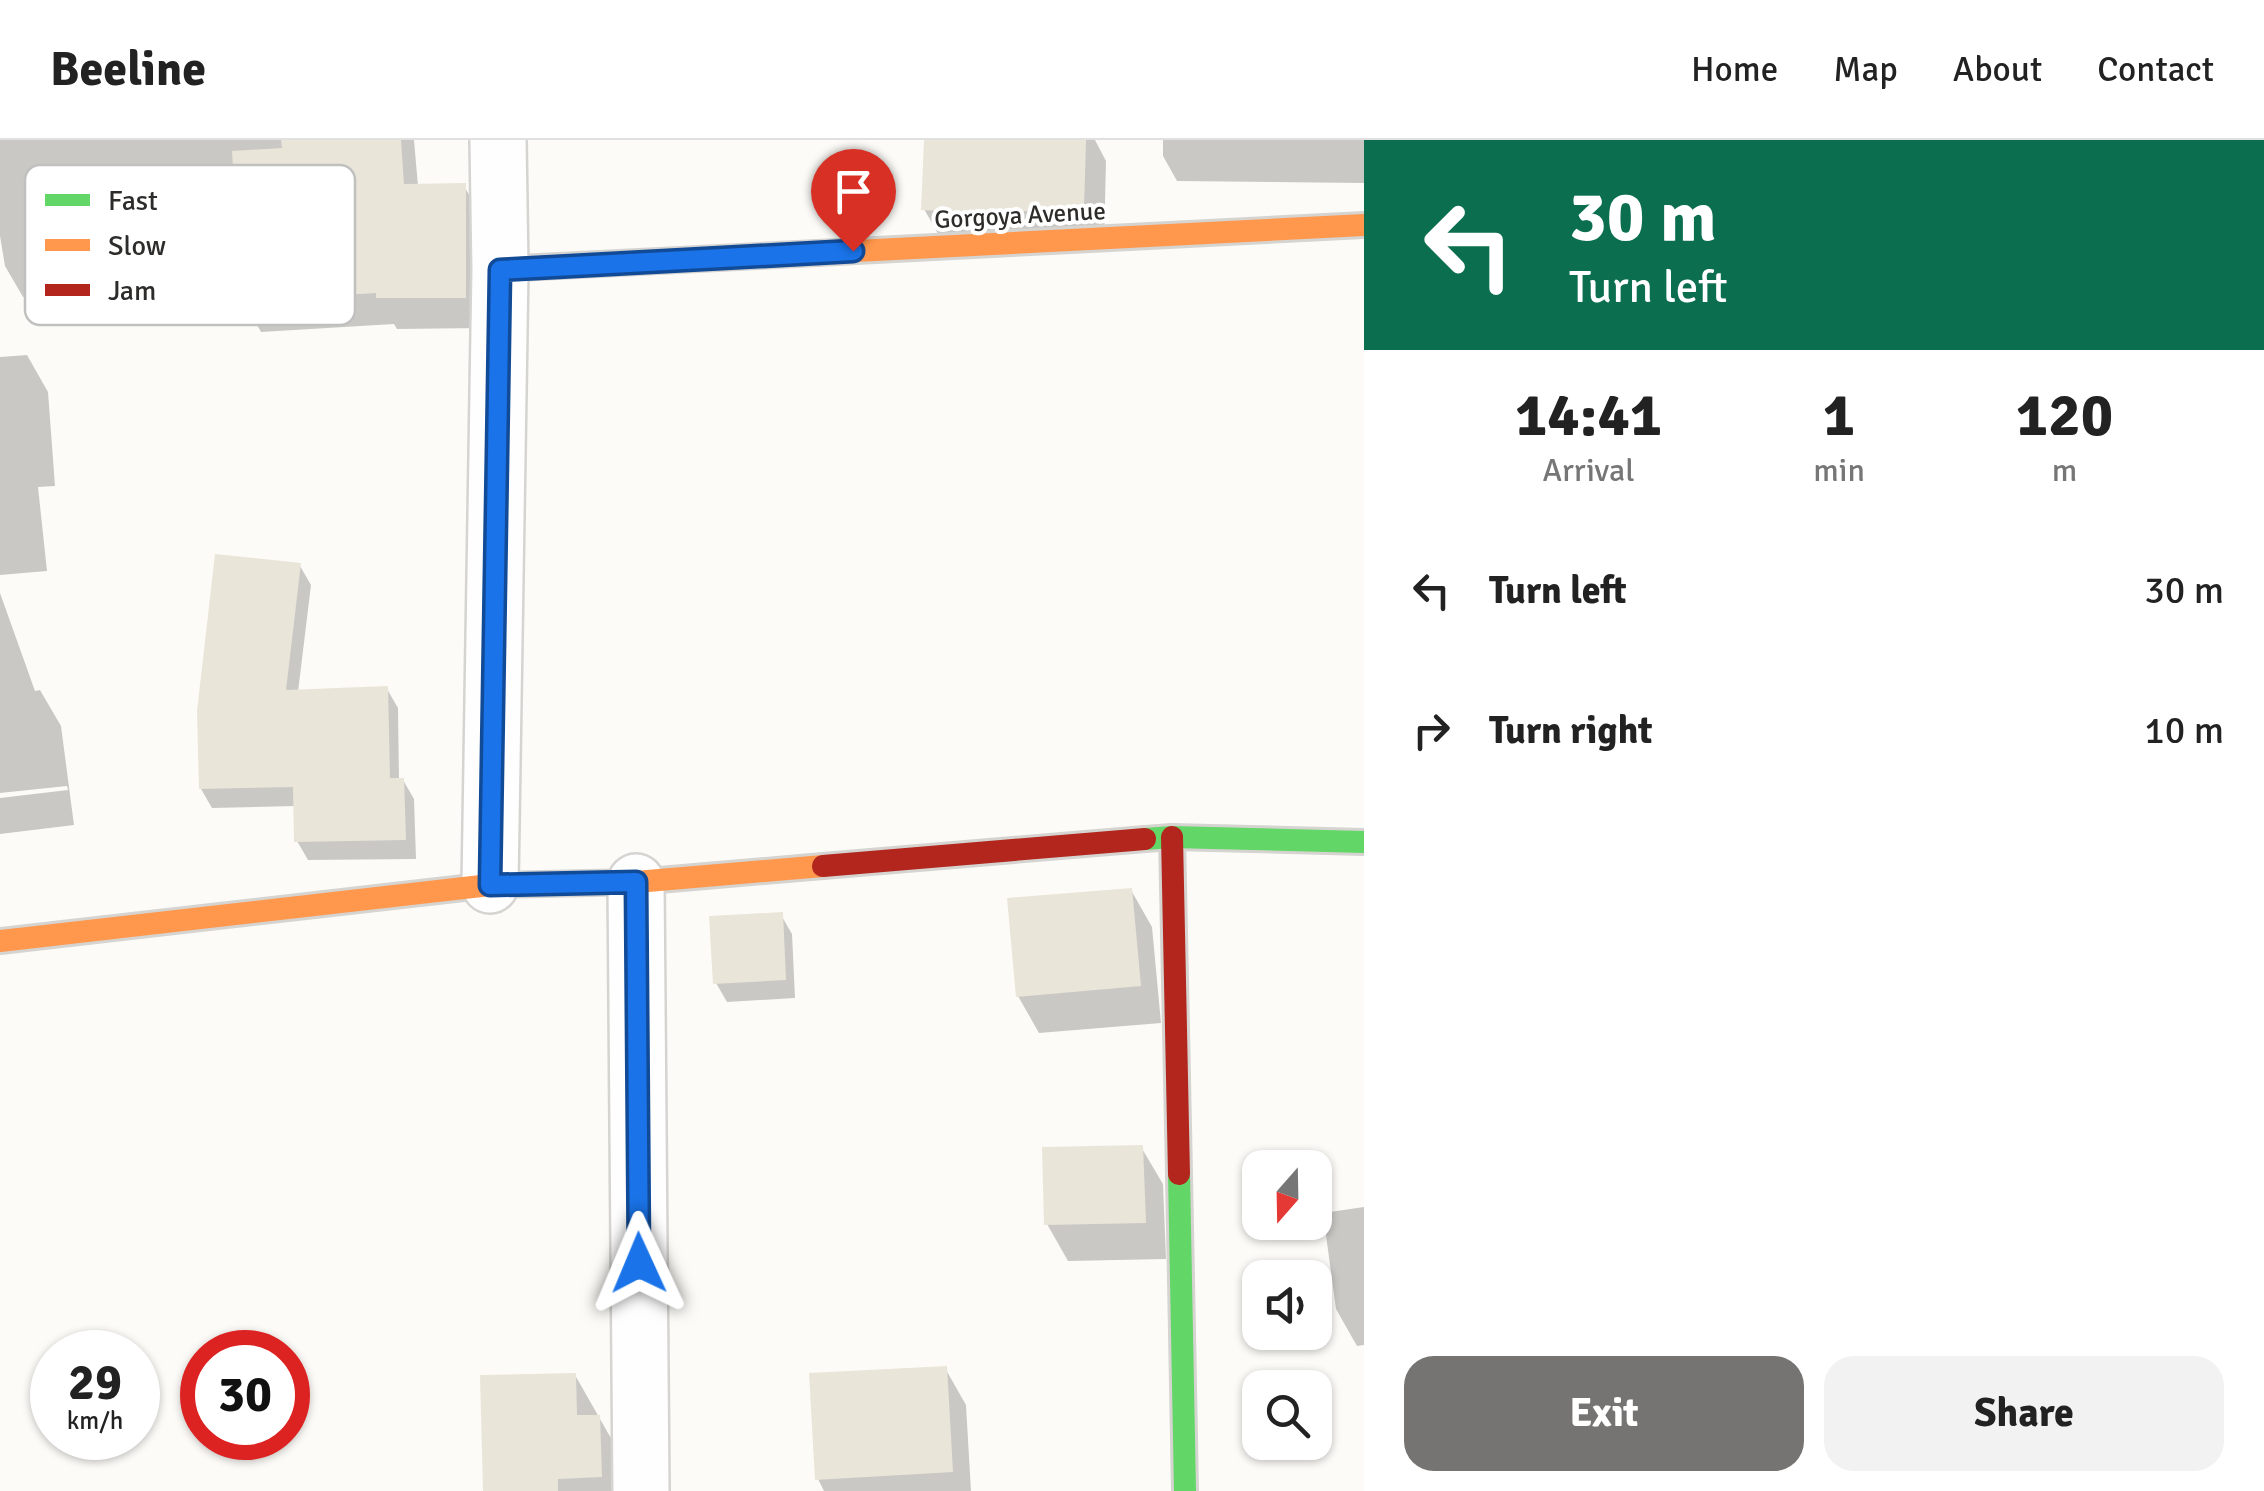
<!DOCTYPE html>
<style>
body{margin:0;font-family:Signika,sans-serif;background:#f2f2f2;color:#222;height:100vh;display:flex;flex-direction:column;font-size:38px;white-space:nowrap}
*{box-sizing:border-box;margin:0}
p{font-size:32px;color:#767676}
.icon{flex:none;width:55px;height:55px;fill:none;stroke:currentColor;stroke-width:2;stroke-linecap:round;stroke-linejoin:round}
.map{position:relative;flex:1;overflow:hidden}
.details{display:flex;flex-direction:column;background:#fff;width:900px}
.details>*{flex:none}
.guide{background:#0b6e4f;color:#fff;overflow:hidden}
.needle{width:65px;rotate:200deg}
.fabs{position:absolute;left:1242px;top:1010px;display:grid;gap:20px}
.fabs a{display:grid;place-items:center;width:90px;height:90px;border-radius:20px;background:#fff;box-shadow:0 2px 8px #0004;font-size:50px}
.speed{position:absolute;left:30px;top:1190px;display:flex;gap:20px;font-size:50px;font-weight:700;text-align:center}
.speed>*{display:grid;place-content:center;width:130px;height:130px;border-radius:50%;background:#fff;box-shadow:0 2px 8px #0004;line-height:1}
.speed small{font-size:25px;font-weight:400}
.speed .limit{border:15px solid #d22;background:#fff;color:#111}
.pin{position:absolute;display:grid;place-items:center;width:85px;height:85px;color:#fff;margin:-102px -42px;border-radius:50% 50% 50% 0;rotate:-45deg;box-shadow:0 0 10px #0007}
.pin .icon{rotate:45deg}
.me{position:absolute;width:110px;margin:-55px;rotate:359deg;stroke-linejoin:round;filter:drop-shadow(0 0 8px #0008)}
.turn{display:flex;align-items:center;gap:35px;height:210px;padding:0 40px;font-size:45px}
.turn .icon{width:130px;height:130px;stroke-width:2.5}
.turn b{display:block;font-size:70px;line-height:85px}
.eta{display:flex;justify-content:space-evenly;align-items:center;height:170px;text-align:center}
.eta b{font-size:60px;font-weight:700;line-height:70px}
.cta{display:flex;gap:20px;margin-top:auto;padding:20px 40px}
.cta a{flex:1;height:115px;border-radius:30px;background:#757472;color:#fff;font-size:40px;font-weight:700;line-height:115px;text-align:center}
.cta a+a{background:#f2f2f2;color:#222}
ul{padding:0;list-style:none}
li{display:flex;align-items:center;gap:30px;height:140px;padding:0 40px}
li div{flex:1}
li b{display:block;font-size:38px}
li em{font-style:normal}
header{display:flex;align-items:center;gap:60px;box-sizing:border-box;height:140px;padding:0 50px;background:#fff;border-bottom:2px solid #e0e0e0}
header strong{font-size:48px}
nav{display:flex;gap:55px;margin-inline-start:auto;font-size:35px}
main{display:flex;flex:1;min-height:0}
.map>svg:first-child{display:block}
</style>
<header>
<strong>Beeline</strong>
<nav><a>Home</a><a>Map</a><a>About</a><a>Contact</a></nav>
</header>
<main>
<div class="map">
<svg width="1364" height="1351" viewBox="0 0 1364 1351">
<rect width="100%" height="100%" fill="#fcfbf7"/>
<g fill="#0003">
<path d="M0,0h414l4,46h46l18,31 1,111 -86,1 -3,-5 -133,8 -18,-32 -4,-63 -165,7 8,43 -59,10 -18,-31 -5,-30z"/>
<path d="M927,0h168l11,21 -2,83 -159,2 -21,-37z"/>
<path d="M1163,0h201v43l-187,-2 -14,-25z"/>
<path d="M27,215l21,37 7,94 -17,1 9,84 -47,4v-218z"/>
<path d="M300,426l11,19 -13,107 89,-3 11,19 1,72h4l11,19 2,60 -108,1 -11,-19 -1,-35 -84,2 -11,-19z"/>
<path d="M0,453l35,98 5,-1 21,36 13,99 -74,9v-36l68,-8 -1,-4 -67,7z"/>
<path d="M1131,750l21,37 9,96 -122,10 -21,-37z"/>
<path d="M781,775l11,19 3,64 -68,4 -11,-19z"/>
<path d="M1141,1007l22,37 3,75 -98,2 -21,-37z"/>
<path d="M1364,1067v138l-7,1 -21,-37 -13,-96z"/>
<path d="M945,1228l21,37 5,86h-147l-6,-12z"/>
<path d="M575,1235l45,79 1,37h-136z"/>
</g>
<g fill="#e9e5d8">
<path d="M281,0h120l3,44 62,-1v115h-90v-5l-136,8 -8,-150 50,-3z"/>
<path d="M924,0h162l-2,68 -97,5 -66,-3z"/>
<path d="M215,414l86,9 -15,127 102,-4 2,92h14l2,62 -112,2 -1,-55 -94,2 -2,-78z"/>
<path d="M1132,748l9,98 -125,11 -9,-99z"/>
<path d="M783,772l3,68 -73,4 -4,-68z"/>
<path d="M1143,1005l3,78 -102,2 -2,-78z"/>
<path d="M947,1226l6,106 -138,8 -6,-107z"/>
<path d="M576,1233l1,42h23l2,62 -44,2v12h-75l-3,-116z"/>
</g>
<g fill="none" stroke-linecap="round" stroke-linejoin="round">
<defs>
<g id="street">
<path d="M636,742l5,609"/>
<path d="M490,745l10,-616 -2,-129"/>
</g>
<g id="fast">
<path d="M1145,699l27,-2 192,5"/>
<path d="M1179,1034l6,317"/>
</g>
<g id="slow">
<path d="M817,113l547,-28"/>
<path d="M0,801l490,-56 146,-3 187,-16"/>
</g>
<g id="jam">
<path d="M500,129l317,-16"/>
<path d="M1172,697l7,337"/>
<path d="M823,726l322,-27"/>
</g>
</defs>
<use href="#street" stroke="#d5d4d1" stroke-width="60"/>
<use href="#fast" stroke="#d5d4d1" stroke-width="28"/>
<use href="#slow" stroke="#d5d4d1" stroke-width="28"/>
<use href="#jam" stroke="#d5d4d1" stroke-width="28"/>
<use href="#street" stroke="#fffefe" stroke-width="55"/>
<use href="#fast" stroke="#63d668" stroke-width="22"/>
<use href="#slow" stroke="#ff974d" stroke-width="22"/>
<use href="#jam" stroke="#b3261e" stroke-width="22"/>
</g>
<g fill="none" stroke-linecap="round" stroke-linejoin="round">
<defs>
<path id="route" d="M639,1123l-3,-381 -146,3 10,-615 353,-19"/>
</defs>
<use href="#route" stroke="#114b97" stroke-width="25"/>
<use href="#route" stroke="#1a73e8" stroke-width="18"/>
</g>
<g text-anchor="middle" dominant-baseline="central" stroke-width="8" stroke-linejoin="round" paint-order="stroke">
<g font-size="25" fill="#2d2c2a" stroke="#fff">
<text transform="translate(1020 75) rotate(-3)">Gorgoya Avenue</text>
</g>
</g>
<rect x="25" y="25" width="330" height="160" rx="15" fill="#fff" stroke="#c0c0bf" stroke-width="2.5"/>
<rect x="45" y="54" width="45" height="12" fill="#63d668"/>
<rect x="45" y="99" width="45" height="12" fill="#ff974d"/>
<rect x="45" y="144" width="45" height="12" fill="#b3261e"/>
<g font-size="28" fill="#2d2c2a">
<text x="108" y="70">Fast</text>
<text x="108" y="115">Slow</text>
<text x="108" y="160">Jam</text>
</g>
</svg>
<div class="fabs">
<a><svg class="needle" viewBox="-14 -14 28 28"><path d="M0-13l5 13h-10z" fill="#e53935"/><path d="M0 13l5-13h-10z" fill="#767676"/></svg></a>
<a><svg class="icon" aria-label="sound" viewBox="0 0 24 24"><path d="M4 9h4l5-4v14l-5-4H4zM17 9q2 3 0 6"/></svg></a>
<a><svg class="icon" aria-label="search" viewBox="0 0 24 24"><circle cx="10" cy="10" r="6"/><path d="M15 15l6 6"/></svg></a>
</div>
<div class="speed"><div>29<small>km/h</small></div><div class="limit">30</div></div>
<div class="pin" style="left:853px;top:111px;background:#d93025"><svg class="icon" aria-label="arrive" viewBox="0 0 24 24"><path d="M6 21V4h12l-3 4 3 4H6"/></svg></div>
<svg class="me" style="left:639px;top:1123px" viewBox="-20 -20 40 40"><path d="M0-17L14 15 0 8-14 15z" fill="#1a73e8" stroke="#fff" stroke-width="4"/></svg>
</div>
<section class="details">
<div class="guide">
<div class="turn"><svg class="icon" aria-label="left" viewBox="0 0 24 24"><path d="M17 20v-9H6M10 6l-5 5 5 5"/></svg><div><b>30 m</b>Turn left</div></div>
</div>
<div class="eta">
<div><b>14:41</b><p>Arrival</p></div>
<div><b>1</b><p>min</p></div>
<div><b>120</b><p>m</p></div>
</div>
<ul>
<li><svg class="icon" aria-label="left" viewBox="0 0 24 24"><path d="M17 20v-9H6M10 6l-5 5 5 5"/></svg><div><b>Turn left</b></div><em>30 m</em></li>
<li><svg class="icon" aria-label="right" viewBox="0 0 24 24"><path d="M7 20v-9h11M14 6l5 5-5 5"/></svg><div><b>Turn right</b></div><em>10 m</em></li>
</ul>
<div class="cta"><a>Exit</a><a>Share</a></div>
</section>
</main>
